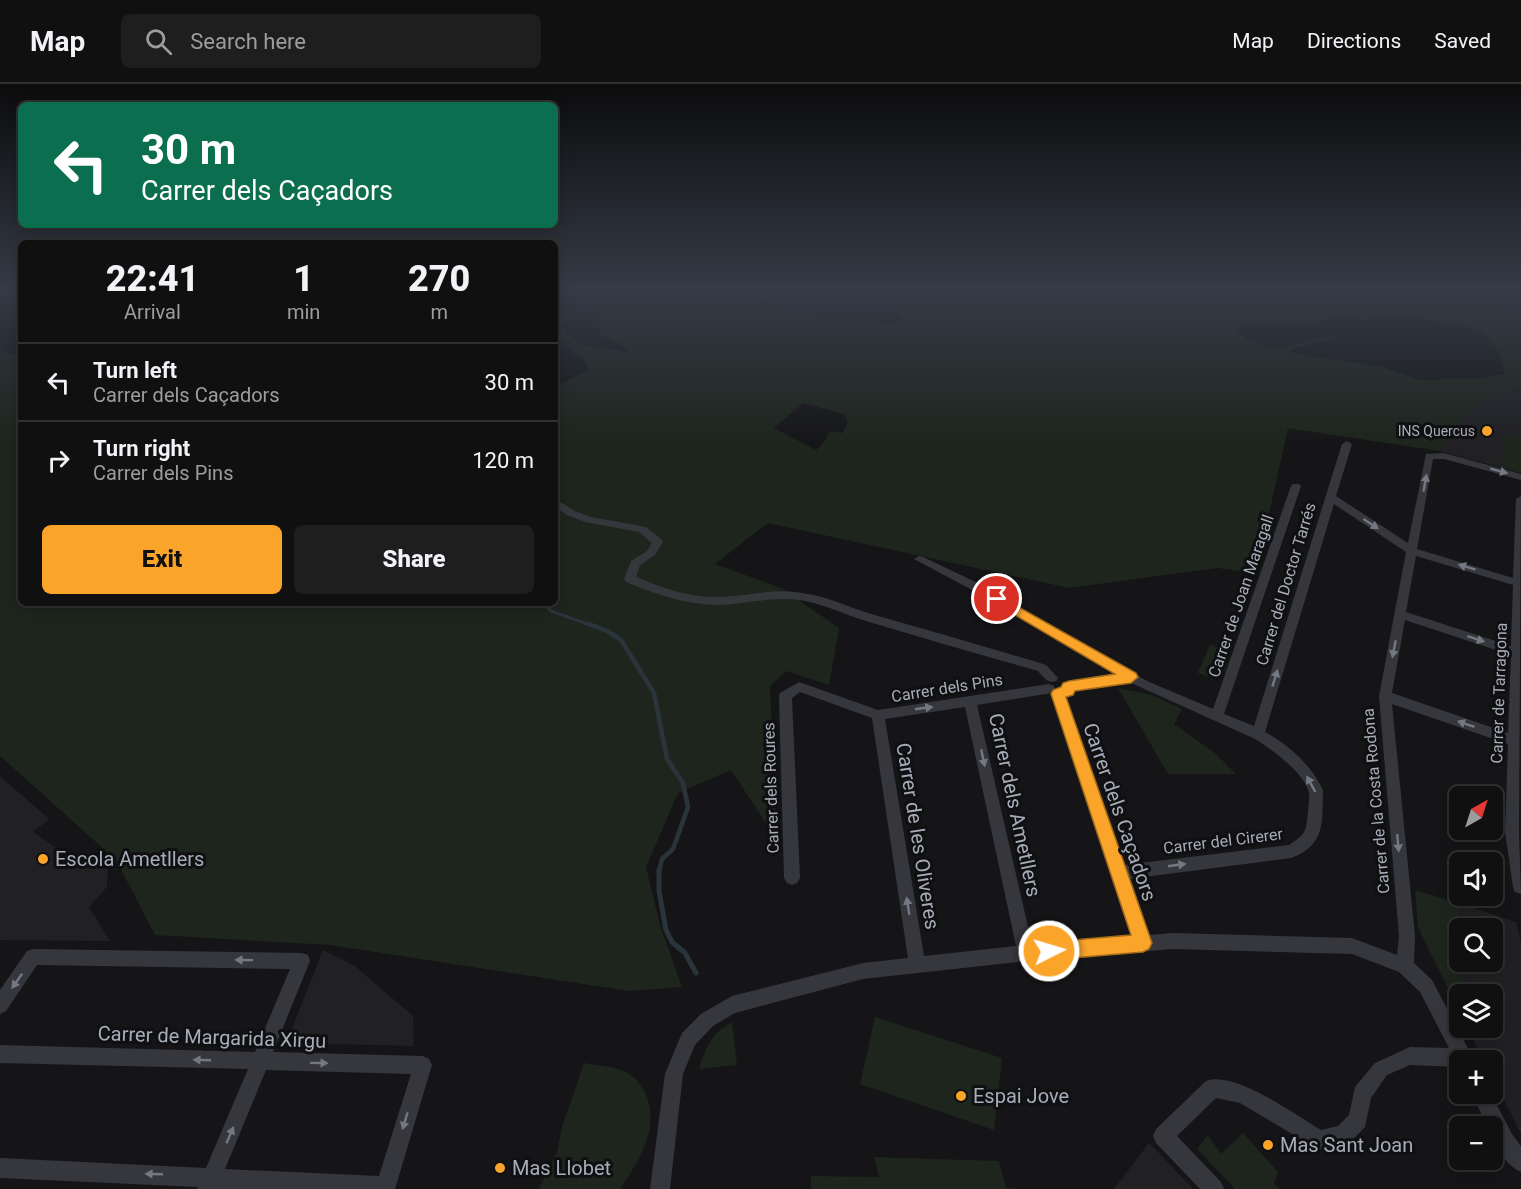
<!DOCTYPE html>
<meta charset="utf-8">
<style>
body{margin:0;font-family:Roboto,sans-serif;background:#1e1e1f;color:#f1f3f6;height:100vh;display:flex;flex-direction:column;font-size:22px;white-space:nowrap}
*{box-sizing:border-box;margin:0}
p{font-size:20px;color:#9c9d9f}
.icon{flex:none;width:33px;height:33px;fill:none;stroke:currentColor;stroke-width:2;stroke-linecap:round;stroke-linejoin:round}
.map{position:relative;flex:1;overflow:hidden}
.details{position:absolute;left:18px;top:156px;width:540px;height:366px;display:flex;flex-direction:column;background:#101011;border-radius:9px;box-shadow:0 3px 15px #0003,0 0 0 2px #303031}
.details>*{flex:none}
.banner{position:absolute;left:18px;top:18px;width:540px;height:126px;border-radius:9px;box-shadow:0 3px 15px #0003,0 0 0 2px #303031;background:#0b6e4f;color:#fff;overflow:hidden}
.needle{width:39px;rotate:39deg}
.tools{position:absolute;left:1449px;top:702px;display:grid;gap:12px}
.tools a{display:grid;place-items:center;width:54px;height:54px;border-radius:9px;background:#101011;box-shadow:0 3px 15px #0003,0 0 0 2px #303031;font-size:30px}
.pin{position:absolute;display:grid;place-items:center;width:51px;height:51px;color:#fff;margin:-26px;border:3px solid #fff;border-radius:50%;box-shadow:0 2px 6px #0007}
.me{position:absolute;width:66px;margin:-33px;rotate:85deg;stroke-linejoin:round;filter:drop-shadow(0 0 4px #0008)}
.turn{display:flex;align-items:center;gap:21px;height:126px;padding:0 24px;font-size:27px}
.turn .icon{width:78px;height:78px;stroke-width:2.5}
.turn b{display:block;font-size:42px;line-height:51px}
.eta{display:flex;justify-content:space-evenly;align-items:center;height:102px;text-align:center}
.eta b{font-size:36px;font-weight:800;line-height:42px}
.cta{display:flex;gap:12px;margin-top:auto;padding:12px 24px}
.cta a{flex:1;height:69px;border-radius:9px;background:#faa52a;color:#111;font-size:24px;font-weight:800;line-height:69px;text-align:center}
.cta a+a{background:#1e1e1f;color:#f1f3f6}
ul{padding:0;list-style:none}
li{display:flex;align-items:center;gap:18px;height:78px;padding:0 24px;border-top:2px solid #303031}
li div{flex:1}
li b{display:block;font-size:22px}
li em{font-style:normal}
header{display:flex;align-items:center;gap:36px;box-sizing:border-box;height:84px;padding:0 30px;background:#101011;border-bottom:2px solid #303031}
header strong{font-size:28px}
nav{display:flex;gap:33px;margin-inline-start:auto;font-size:21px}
.search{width:420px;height:54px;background:#1e1e1f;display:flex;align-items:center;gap:15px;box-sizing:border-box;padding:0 21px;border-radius:9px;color:#9c9d9f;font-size:22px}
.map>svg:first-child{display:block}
</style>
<header>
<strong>Map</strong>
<div class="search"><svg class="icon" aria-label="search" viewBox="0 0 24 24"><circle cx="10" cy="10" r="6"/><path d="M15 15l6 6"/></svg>Search here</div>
<nav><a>Map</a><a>Directions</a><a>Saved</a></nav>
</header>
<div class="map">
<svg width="1521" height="1105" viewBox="0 0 1521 1105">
<rect width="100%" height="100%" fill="#151517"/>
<g fill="#212124">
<path d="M1487,207h34v43z"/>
<path d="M1521,307v82l-82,-22 27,-40 27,-15z"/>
<path d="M0,692l49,43 -16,13 37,25 30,4 8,7 -1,19 -18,20 21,34 -110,-1z"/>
<path d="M1461,820l55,18 5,21v191l-28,-57 -1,-17h-8l-17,-32h25v-34h-27l-1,-32h28v-34h-30z"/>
<path d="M323,866l32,16 58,50 1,30 -117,-3 -6,-12z"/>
<path d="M1149,1059l13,13 31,33h-79z"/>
</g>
<g fill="#1d251d" fill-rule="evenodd">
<path d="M610,207h93l27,9 167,25 6,-6 -7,-12 -2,-13c42,-5 88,-5 131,1l7,-4h51v2c9,6 20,11 31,7v-9h373l34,43v57c-51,9 -54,20 -82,60l-151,-23 -32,145 -39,-5 -148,20 -301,-65 -53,41 66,24 58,40 -10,57 -43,-14 -16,15 7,154 -46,-70 -53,23 -32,74 14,58 22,62 -53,4 -299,-46 -175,-10 -39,-75 -116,-104v-406l21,7v246h534v-215l34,-19 -4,-8 -30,-24v-22l21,1 -14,9 9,13 12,7 44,7 2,-3 -30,-15v-16zM1389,232c21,1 82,6 97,20 12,10 15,24 19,38l-21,4 -63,2 -39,-13 -92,-14 4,-5 42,-10 -5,-3 -59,15 -26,-11 -9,-8 7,-7h53l42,-6 26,2zM803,319l41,11 4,7 -5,12 -13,-2 -6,11 -8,8 -42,-22z"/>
<path d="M1504,351l17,5v33l-19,-5z"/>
<path d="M1210,560l21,9 -9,25 -9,-3 -2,3 -13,-5z"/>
<path d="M1118,604l34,7 30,14 -8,15 41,29 21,21h-68z"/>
<path d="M1415,806l46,14 -1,58h4l1,32h-5l-1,17 -41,-84z"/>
<path d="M875,933l127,41 -8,72 -134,-46z"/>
<path d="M732,939l5,42 -38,4c6,-20 13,-38 33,-46z"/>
<path d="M584,979c14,3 34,3 45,11 9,5 13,13 17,21 14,34 -7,66 -26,94h-81l18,-37 5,-25z"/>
<path d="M1243,1049l35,39 -4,12 6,5h-45l-38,-40 11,-14 13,19z"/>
<path d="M874,1073l125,4 7,27 10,1h-205v-13l68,1z"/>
</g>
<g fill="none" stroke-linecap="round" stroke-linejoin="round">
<path stroke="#2a353b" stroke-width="3" d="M544,519l7,8 42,15"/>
<path stroke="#2a353b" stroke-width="4.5" d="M589,540l18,7 14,9 33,53 13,66 16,24 5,24 -15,42 -11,10 -3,12"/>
<path stroke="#2a353b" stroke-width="5" d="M659,786v21l7,39 6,12 13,11 11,20"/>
<g fill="#36373c" fill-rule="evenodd">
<path d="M1347,357l5,3 -16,52 72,47 18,-89 18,-1 77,21v6l-77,-21h-11l-16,90 96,29 3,-79 5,-3 -2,336 2,62 -6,-2 -2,-5 -8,-55 3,-88 -116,-40 23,232 -1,27 18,17 42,80h-14v7l-50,-2 -23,10 -16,23 -6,29 -15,15 -31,8 -79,-47 -24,-5 -39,38 44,46 3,7h-24l-44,-46 -3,-7 3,-7 50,-48c28,-11 90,34 115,49l17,-4 11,-11 6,-28 20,-24 35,-16 39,1 -29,-56 -21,-20 -47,-18 -179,-5 -147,12 -163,18 -128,34 -22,13 -18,19 -12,29 -13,115h-20l15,-115 17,-41 19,-19 31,-18 131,-33 45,-5 -36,-240 -72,-26 -8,6 8,180 -3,5 -5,2 -5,-2 -3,-5 -5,-182 1,-3 19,-11 79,28 171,-26 5,2 1,4 8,1 1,3 60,171 165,-20c17,-11 17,-13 19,-33 0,-6 2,-14 1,-19 -3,-19 -40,-46 -56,-55l-124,-56 -60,9 -4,-2 -2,-3 2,-3 4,-2 48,-7 -143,-83 -60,-32 5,-3 4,1 59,28 165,96 66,28 78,-223 2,-2h6l2,2 -77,228 30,12 88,-282zM1334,420l72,48 -27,144 20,240 -2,19 -45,-17 -179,-5 -25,2 -19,-56 162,-21c35,-13 31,-36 32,-68 -12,-25 -34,-45 -58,-58zM1416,472l97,29 -2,61 -105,-34zM1405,536l106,35 -3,78 -116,-40zM1052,609v1l80,242 -100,8 -55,-239zM965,623l51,239 -92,10 -39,-237z"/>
<path d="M555,415l20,12 16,6 55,10 16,13 1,2 -8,13 -15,10 -4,12c26,11 55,21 84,20 27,-1 54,-9 82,-4 24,3 46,14 69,21 59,17 117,33 175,51l12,13 -2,3c-8,3 -13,-4 -18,-10 -57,-16 -115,-33 -172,-50 -20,-6 -40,-16 -61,-20 -29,-6 -57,3 -86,4 -32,0 -64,-11 -93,-23l-2,-3 7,-18 16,-10 5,-8 -13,-11 -54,-10 -18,-7 -12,-8z"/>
<path d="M33,865l269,4 6,2 2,6 -37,91 150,4 6,3 3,6 -37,124h-198l1,-2 -198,-9v-20l206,10 42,-99 -248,-6v-18l255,7 35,-83 -253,-4 -31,46 -6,3v-24l27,-39zM266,986l145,4 -32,102 -154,-7z"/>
<path d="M1472,1010h19l21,40 9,12v26c-16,-7 -29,-29 -29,-46h-5z"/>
</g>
</g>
<defs><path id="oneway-solid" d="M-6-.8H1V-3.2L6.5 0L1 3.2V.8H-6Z" transform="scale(1.5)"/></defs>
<g fill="#747880">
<use href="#oneway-solid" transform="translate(1499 387) rotate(15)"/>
<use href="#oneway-solid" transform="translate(1425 399) rotate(-80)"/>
<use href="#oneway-solid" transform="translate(1371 440) rotate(33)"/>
<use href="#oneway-solid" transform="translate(1467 483) rotate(-163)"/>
<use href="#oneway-solid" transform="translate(1476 555) rotate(18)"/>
<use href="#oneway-solid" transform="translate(1394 565) rotate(101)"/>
<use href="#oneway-solid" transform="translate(1275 594) rotate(-73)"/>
<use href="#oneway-solid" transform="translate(924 624) rotate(-8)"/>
<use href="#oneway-solid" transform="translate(1466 640) rotate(-161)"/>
<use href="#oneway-solid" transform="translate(983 674) rotate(78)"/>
<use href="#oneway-solid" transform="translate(1311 700) rotate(-119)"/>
<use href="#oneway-solid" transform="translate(1398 759) rotate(85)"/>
<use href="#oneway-solid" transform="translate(1177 781) rotate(-8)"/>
<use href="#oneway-solid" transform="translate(908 822) rotate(-99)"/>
<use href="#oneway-solid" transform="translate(244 876) rotate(-179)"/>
<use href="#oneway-solid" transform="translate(17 897) rotate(125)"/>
<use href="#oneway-solid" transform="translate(202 976) rotate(-178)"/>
<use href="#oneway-solid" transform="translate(319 979) rotate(1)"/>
<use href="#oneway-solid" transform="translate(405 1037) rotate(107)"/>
<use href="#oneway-solid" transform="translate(230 1051) rotate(-67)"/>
<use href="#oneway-solid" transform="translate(154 1090) rotate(-178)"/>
</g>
<linearGradient id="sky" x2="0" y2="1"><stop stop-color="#0c0c0d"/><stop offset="0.57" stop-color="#353b47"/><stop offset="1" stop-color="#353b47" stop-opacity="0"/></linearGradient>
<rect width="1521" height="361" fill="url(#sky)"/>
<path fill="#faa52a" stroke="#a26b1b" stroke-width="1.5" d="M997,511l139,78 2,4 -7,6 -56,8 -2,4 -7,2 86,246 -3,6 -6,3 -94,8 -6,-3 -3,-6 3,-7 6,-2 82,-7 -80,-241 2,-4 8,-3 2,-4 6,-2 46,-7 -122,-72 -2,-3z"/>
<g fill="#faa52a" stroke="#101012" stroke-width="2">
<circle cx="1487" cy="347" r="6"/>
<circle cx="43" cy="775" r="6"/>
<circle cx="961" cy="1012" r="6"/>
<circle cx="1268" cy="1061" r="6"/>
<circle cx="500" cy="1084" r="6"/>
</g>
<g text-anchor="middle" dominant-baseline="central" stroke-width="6" stroke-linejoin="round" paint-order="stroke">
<g font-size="14" fill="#a6adb8" stroke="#101012" text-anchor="end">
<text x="1475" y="347">INS Quercus</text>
</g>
<g font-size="16" fill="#a6adb8" stroke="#101012">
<text transform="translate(1286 500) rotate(-73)">Carrer del Doctor Tarrés</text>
<text transform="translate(1241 512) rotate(-71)">Carrer de Joan Maragall</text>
<text transform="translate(947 604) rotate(-9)">Carrer dels Pins</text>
<text transform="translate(1499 609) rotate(-88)">Carrer de Tarragona</text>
<text transform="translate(771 704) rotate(-92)">Carrer dels Roures</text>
<text transform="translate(1376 717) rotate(-95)">Carrer de la Costa Rodona</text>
<text transform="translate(1223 757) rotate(-7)">Carrer del Cirerer</text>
</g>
<g font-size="20" fill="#a6adb8" stroke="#101012">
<text transform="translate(1015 721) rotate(78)">Carrer dels Ametllers</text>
<text transform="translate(1120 728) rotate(71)">Carrer dels Caçadors</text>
<text transform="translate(918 752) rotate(81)">Carrer de les Oliveres</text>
<text transform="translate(212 953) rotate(2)">Carrer de Margarida Xirgu</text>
</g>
<g font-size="20" fill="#a6adb8" stroke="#101012" text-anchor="start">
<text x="55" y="775">Escola Ametllers</text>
<text x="973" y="1012">Espai Jove</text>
<text x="1280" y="1061">Mas Sant Joan</text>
<text x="512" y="1084">Mas Llobet</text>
</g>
</g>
</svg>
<div class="tools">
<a><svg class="needle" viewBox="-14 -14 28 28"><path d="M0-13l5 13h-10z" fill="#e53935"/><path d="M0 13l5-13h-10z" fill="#9c9d9f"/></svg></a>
<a><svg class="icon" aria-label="sound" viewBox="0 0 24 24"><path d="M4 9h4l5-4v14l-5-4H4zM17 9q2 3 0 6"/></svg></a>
<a><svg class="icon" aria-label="search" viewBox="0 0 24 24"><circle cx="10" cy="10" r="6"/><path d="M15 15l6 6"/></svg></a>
<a><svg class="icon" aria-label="layers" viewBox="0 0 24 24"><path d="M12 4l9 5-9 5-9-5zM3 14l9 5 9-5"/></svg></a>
<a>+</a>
<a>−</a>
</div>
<div class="pin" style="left:997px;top:515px;background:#d93025"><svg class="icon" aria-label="arrive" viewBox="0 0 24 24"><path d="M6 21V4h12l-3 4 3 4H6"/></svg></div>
<svg class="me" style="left:1049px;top:867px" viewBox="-20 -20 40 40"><circle r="17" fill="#faa52a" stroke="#fff" stroke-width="3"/><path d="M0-11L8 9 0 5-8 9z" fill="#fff"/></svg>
<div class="banner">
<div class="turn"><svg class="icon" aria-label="left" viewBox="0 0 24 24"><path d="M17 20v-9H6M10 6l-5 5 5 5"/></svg><div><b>30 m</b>Carrer dels Caçadors</div></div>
</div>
<section class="details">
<div class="eta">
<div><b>22:41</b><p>Arrival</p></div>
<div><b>1</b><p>min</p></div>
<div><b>270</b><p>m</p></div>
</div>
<ul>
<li><svg class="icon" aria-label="left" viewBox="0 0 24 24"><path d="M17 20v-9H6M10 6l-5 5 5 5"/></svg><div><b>Turn left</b><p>Carrer dels Caçadors</p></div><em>30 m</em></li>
<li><svg class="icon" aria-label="right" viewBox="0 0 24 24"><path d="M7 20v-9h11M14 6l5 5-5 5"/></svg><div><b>Turn right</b><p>Carrer dels Pins</p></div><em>120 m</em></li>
</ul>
<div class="cta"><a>Exit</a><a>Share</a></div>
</section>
</div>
